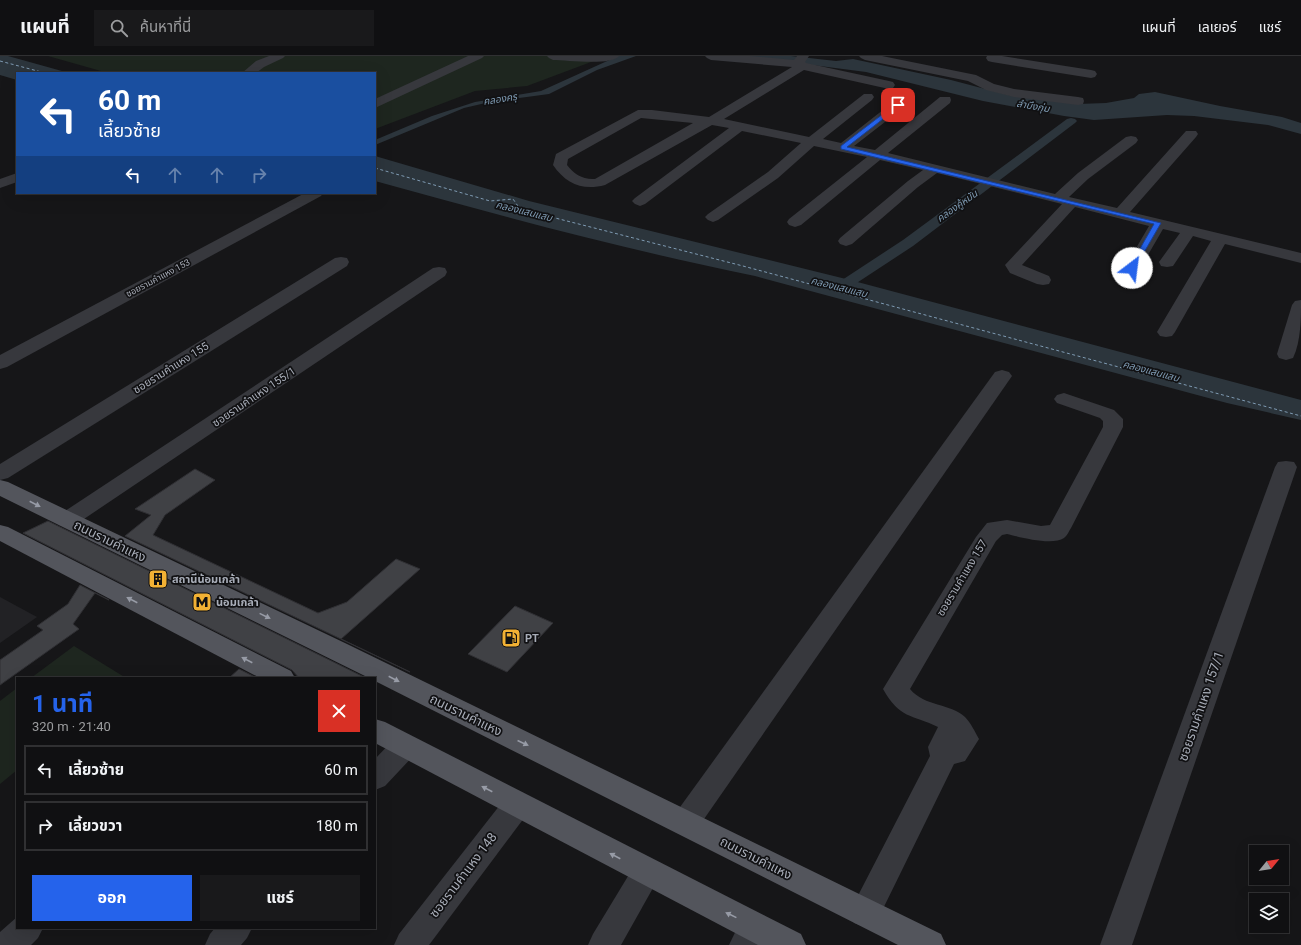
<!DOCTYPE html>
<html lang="th">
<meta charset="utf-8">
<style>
body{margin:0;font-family:Roboto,"Noto Sans Thai",sans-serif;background:#19191b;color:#f1f3f6;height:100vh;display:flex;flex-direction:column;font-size:15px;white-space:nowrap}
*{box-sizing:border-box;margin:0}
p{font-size:13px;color:#9c9d9f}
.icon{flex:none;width:22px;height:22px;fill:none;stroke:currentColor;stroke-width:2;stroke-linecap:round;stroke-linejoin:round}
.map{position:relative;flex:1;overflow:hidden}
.sheet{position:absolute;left:16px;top:621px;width:360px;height:252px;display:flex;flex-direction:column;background:#101012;border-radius:0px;box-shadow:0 4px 16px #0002,0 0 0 1px #303032}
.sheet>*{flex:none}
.hud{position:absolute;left:16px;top:16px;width:360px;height:122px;border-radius:0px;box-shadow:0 4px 16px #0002,0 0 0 1px #303032;background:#1a4fa0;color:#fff;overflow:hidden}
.needle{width:26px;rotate:60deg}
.tools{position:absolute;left:1249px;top:789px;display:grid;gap:8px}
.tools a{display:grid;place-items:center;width:40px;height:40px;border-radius:0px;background:#101012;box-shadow:0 4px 16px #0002,0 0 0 1px #303032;font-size:20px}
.pin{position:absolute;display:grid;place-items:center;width:34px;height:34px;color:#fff;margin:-17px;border-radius:8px;box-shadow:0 2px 6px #0006}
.me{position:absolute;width:44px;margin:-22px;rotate:30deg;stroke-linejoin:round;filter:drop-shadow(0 0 3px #0008)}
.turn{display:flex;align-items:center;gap:14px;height:84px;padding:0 16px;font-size:18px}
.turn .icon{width:52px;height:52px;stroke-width:2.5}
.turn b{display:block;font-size:28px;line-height:34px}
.lanes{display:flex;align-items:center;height:38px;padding:0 16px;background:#0003;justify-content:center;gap:20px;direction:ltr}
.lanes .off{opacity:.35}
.round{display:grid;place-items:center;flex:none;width:42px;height:42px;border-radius:0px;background:#19191b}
.headline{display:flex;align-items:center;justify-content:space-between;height:68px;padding:0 16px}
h1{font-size:24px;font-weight:700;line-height:30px;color:#2563eb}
.cta{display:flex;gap:8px;margin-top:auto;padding:8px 16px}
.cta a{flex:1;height:46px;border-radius:0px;background:#2563eb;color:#fff;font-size:16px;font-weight:700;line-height:46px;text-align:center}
.cta a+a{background:#19191b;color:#f1f3f6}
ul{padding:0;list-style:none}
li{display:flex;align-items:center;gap:12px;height:50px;margin:0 8px 6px;padding:0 8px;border:2px solid #303032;border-radius:0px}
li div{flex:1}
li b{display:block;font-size:15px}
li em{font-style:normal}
header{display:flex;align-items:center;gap:24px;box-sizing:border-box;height:56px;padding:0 20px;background:#101012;border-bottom:1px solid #303032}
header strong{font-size:19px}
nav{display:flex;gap:22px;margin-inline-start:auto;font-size:14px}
.search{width:280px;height:36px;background:#19191b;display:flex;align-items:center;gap:10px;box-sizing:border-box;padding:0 14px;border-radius:0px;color:#9c9d9f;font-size:15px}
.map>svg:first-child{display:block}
</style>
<header>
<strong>แผนที่</strong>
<div class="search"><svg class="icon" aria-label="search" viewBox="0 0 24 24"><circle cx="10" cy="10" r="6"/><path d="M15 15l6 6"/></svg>ค้นหาที่นี่</div>
<nav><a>แผนที่</a><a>เลเยอร์</a><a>แชร์</a></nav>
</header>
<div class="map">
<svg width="1301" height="889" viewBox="0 0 1301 889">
<rect width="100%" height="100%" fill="#161618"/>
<path fill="#222225" d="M0,541l37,20 -37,26z"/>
<g fill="#1e261f">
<path d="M48,0h559l-80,30 -52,5 -100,38v-56h-267z"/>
<path d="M74,590l52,32h-95z"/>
<path d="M17,632v82l-17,14v-83z"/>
</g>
<g fill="#2c353c">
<path d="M0,0h8l61,17h-52v7l-17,-5z"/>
<path d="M613,0h23l-39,14 -48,24 -59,8 -26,6 -89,37v-5l57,-24 43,-14 66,-11 75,-34z"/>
<path d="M743,0h48l45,5 17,-2 98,21 57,15 70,9 28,-1 28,-5 5,-4 16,-2 65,14 62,11 19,6v11l-33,-9 -74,-9 -27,-1 -73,5 -30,-4 -81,-15 -117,-29z"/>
<path d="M375,100l154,45 321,79 451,120v20l-74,-17 -472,-127c-128,-26 -254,-60 -380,-95z"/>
</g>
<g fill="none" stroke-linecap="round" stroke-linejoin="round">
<path fill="#2c353c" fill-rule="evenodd" d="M1071,62l4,1 2,2 -2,2 -162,123 -67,44 -5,1 -5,-1 -2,-3 2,-3 67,-44 164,-121z"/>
<g stroke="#7f9bb3" stroke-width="1" stroke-dasharray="3 2.5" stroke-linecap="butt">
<path d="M0,5l45,12"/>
<path d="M375,112l115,33 23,-2 7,10 223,57 558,150"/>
</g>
</g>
<g fill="#404145" stroke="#303034">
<path d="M195,413l20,11 -50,35 -12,20 165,78 29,-11 49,-43 24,10 -79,70 69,33 -285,-136 26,-21 -16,-6z"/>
<path d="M48,465l318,157h-67l-7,-8 -269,-137z"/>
<path d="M80,529l29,15 -14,-7 -22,31 6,5 -79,56v-25l43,-30 -6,-4 31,-22z"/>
<path d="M515,550l38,17 -46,49 -39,-18z"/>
<path d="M239,613l18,9h-28z"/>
</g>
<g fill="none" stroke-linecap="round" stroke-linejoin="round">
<g fill="#37383d" fill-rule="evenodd">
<path d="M269,0h16l-2,2 -19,9 -8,6h-14l14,-12z"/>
<path d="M468,0h16l-2,2 -107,50v-9z"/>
<path d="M547,0h72c-7,10 -53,4 -66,4l-4,-2z"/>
<path d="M705,0h45l44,4 3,-4h12l-4,6 1,1 83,18 4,1 2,3 -2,3 -4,1 -85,-19 -80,49 85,18 55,-43h8l2,3 -2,3 -49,39 18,4 52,-41h10l1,3 -1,3 -49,38 21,4 65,-53h10l1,3 -1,3 -62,50 167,41 23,-21 48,-36 5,-1 5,1 2,3 -2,3 -48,36 -19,18 48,11 69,-77h10l2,3 -2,3 -66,75 171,41v10l-76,-19 -50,88 -3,4 -6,1 -6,-1 -3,-4 54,-91 -18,-5 -20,30 -6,1 -6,-1 -2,-4 21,-29 -17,-4 -29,50 -2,4 -6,1 -6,-1 -2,-4 31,-53 -74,-19 -53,58 27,11 2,4 -2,4 -6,1 -6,-1 -27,-11 -5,-8 57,-61 -125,-31 -19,14 -66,57 -6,2 -6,-2 -2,-3 2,-3 68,-57 15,-11 -43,-10 -79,65 -6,2 -6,-2 -2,-3 2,-3 78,-62 -53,-11 -36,32 -60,42 -5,2 -5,-2 -3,-3 3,-3 60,-42 33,-29 -59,-12 -97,73 -5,2 -5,-2 -3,-3 3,-3 94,-70 -17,-3 -107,60c-22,6 -39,-1 -52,-20l3,-11 82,-44h14l57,7 83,-50 -81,-7 -4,-2zM641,62l52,5 -98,56c-12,1 -21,-5 -28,-14l1,-6z"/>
<path d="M859,0h23l94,19 18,9 20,5 64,8 5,1 1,3 -1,3 -5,1 -64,-8 -28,-7 -18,-9 -103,-21 -4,-2z"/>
<path d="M987,0h15l89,14 4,1 2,3 -2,3 -4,1 -99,-16 -4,-1 -2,-3z"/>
<path d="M17,117v9l-17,6v-9z"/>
<path d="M305,137h18l-2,3 -314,171 -7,2v-14z"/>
<path d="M341,201l6,1 2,4 -2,4 -339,212 -8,2v-16l335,-206z"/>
<path d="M439,211l6,1 2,4 -2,4 -370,249 -8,2 -8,-2 -3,-5 3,-5 374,-247z"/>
<path d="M1301,244c0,19 0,41 -8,58l-7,2 -7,-2 -2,-4 15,-49 3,-4z"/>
<path d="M1002,314l7,2 3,4 -317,456 -10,3 -10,-3 -5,-9 5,-9 320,-442z"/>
<path d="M1064,337l50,17 9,9v8l-52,101c-2,3 -4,8 -7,10 -12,8 -44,-1 -57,-4l-5,1 -6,6 -86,148c15,18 40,14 55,28 6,6 10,15 14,22l-14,22 -11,3 -78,159 -11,4 -11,-4 -5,-10 81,-157 -2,-9 10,-20c-27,-13 -38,-8 -55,-38l93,-152 11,-14 20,-3 34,6 9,-1 53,-98v-6l-3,-3 -43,-15 -3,-4 3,-4z"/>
<path d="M1286,405l8,1 3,5 -165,478h-32l175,-478 3,-5z"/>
<path d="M405,679l10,3 4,8 -4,8 -30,32 -10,4v-31l20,-21z"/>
<path d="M517,737l10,3 5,9 -5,9 -98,131h-35l5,-11 108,-138z"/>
<path d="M647,803l11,4 4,9 -41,73h-33l5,-11 43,-71z"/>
<path d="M754,856l11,4 5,10 -9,19h-32l14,-29z"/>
<path d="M17,861v11h26l-5,10 -7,7h-31v-13z"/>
<path d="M215,872h37l-5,10 -6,7h-36l5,-11z"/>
</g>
<g fill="#53555c" fill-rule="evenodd">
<path d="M0,424l8,2 339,162 594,290 5,11h-48l-523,-264v-3h-6l-369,-182z"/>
<path d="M0,469l8,2 283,144 4,7h-35l-260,-137z"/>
<path d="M375,663l10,3 416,212 5,11h-48l-383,-202z"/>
</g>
</g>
<defs><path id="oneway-solid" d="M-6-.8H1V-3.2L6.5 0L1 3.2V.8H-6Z"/></defs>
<g fill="#979ba6">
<use href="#oneway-solid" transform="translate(35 448) rotate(27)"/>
<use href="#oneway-solid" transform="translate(132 544) rotate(-153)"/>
<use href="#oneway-solid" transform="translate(265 560) rotate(26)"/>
<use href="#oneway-solid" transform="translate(247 604) rotate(-153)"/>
<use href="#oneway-solid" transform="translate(394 623) rotate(27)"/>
<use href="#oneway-solid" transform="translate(523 687) rotate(25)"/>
<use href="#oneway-solid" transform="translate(487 733) rotate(-153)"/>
<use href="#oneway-solid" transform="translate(615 800) rotate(-153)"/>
<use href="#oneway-solid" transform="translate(731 859) rotate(-154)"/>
</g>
<path fill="#2563eb" stroke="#184099" d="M896,48l5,1 -54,42 314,76 -26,45 -3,2 -3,-2 25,-44 -313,-75v-3z"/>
<defs>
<symbol id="building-square" viewBox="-11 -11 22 22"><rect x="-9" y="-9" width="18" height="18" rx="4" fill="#f2b134" stroke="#111113"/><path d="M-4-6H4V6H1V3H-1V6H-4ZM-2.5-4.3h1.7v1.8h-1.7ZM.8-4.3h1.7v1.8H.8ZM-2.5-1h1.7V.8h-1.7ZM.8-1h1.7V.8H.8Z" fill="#111"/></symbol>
<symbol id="metro-square" viewBox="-11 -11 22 22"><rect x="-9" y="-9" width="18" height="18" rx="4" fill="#f2b134" stroke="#111113"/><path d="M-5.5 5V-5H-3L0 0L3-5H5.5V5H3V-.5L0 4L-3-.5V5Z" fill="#111"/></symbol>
<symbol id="fuel-square" viewBox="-11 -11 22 22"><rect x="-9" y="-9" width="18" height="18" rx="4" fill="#f2b134" stroke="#111113"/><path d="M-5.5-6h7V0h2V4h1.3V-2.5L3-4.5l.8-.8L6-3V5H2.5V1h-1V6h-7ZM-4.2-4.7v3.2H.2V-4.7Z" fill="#111"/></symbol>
</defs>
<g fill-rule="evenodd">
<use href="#building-square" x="147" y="512" width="22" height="22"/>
<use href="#metro-square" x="191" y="535" width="22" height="22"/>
<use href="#fuel-square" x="500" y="571" width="22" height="22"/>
</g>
<g text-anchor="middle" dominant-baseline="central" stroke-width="3.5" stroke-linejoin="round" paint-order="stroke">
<g font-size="9" fill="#a8adb8" stroke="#111113">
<text transform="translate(158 222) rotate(-28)">ซอยรามคำแหง 153</text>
</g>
<g font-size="10" font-style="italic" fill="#7f9bb3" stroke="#111113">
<text transform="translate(500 43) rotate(-9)">คลองครุ</text>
<text transform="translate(1033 50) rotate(10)">ลำบึงกุ่ม</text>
<text transform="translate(957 150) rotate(-35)">คลองคู้หมัน</text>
<text transform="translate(524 155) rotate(14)">คลองแสนแสบ</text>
<text transform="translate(839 231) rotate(14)">คลองแสนแสบ</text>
<text transform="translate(1151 315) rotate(15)">คลองแสนแสบ</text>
</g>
<g font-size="11" fill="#a8adb8" stroke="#111113">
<text transform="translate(171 312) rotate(-32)">ซอยรามคำแหง 155</text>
<text transform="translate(254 341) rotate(-34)">ซอยรามคำแหง 155/1</text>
<text transform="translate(962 522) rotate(-59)">ซอยรามคำแหง 157</text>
</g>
<g font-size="11" font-weight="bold" fill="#a8adb8" stroke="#111113" text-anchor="start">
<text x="172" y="523">สถานีน้อมเกล้า</text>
<text x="216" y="546">น้อมเกล้า</text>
<text x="525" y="582">PT</text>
</g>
<g font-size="13" fill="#a8adb8" stroke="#111113">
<text transform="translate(110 485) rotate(26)">ถนนรามคำแหง</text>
<text transform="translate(1201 650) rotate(-71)">ซอยรามคำแหง 157/1</text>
<text transform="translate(466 659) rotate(26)">ถนนรามคำแหง</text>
<text transform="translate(756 802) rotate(27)">ถนนรามคำแหง</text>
<text transform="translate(463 819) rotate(-53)">ซอยรามคำแหง 148</text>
</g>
</g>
</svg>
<div class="tools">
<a><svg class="needle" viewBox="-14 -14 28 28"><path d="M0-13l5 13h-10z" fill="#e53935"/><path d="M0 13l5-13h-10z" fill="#9c9d9f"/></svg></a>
<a><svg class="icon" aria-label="layers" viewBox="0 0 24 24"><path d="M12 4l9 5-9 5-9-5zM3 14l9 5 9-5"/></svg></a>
</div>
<div class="pin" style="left:898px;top:49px;background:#d93025"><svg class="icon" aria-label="arrive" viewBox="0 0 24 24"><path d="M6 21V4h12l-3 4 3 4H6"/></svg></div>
<svg class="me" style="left:1132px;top:212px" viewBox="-20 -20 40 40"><circle r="19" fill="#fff"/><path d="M0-13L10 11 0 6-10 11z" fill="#2563eb"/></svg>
<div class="hud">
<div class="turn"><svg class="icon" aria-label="left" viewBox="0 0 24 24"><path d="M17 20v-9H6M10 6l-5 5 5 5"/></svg><div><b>60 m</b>เลี้ยวซ้าย</div></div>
<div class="lanes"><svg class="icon" aria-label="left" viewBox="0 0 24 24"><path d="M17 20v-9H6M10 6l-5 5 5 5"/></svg><svg class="icon off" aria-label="ahead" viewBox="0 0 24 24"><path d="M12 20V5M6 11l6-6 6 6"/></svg><svg class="icon off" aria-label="ahead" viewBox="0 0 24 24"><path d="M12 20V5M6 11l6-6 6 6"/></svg><svg class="icon off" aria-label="right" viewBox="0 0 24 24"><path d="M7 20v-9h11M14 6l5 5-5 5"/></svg></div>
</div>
<section class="sheet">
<div class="headline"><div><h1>1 นาที</h1><p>320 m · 21:40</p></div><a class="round" style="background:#d93025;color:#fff"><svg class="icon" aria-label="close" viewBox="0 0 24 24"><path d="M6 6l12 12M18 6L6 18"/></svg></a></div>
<ul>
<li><svg class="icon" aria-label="left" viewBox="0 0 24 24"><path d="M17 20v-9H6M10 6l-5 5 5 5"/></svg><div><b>เลี้ยวซ้าย</b></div><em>60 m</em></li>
<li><svg class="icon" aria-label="right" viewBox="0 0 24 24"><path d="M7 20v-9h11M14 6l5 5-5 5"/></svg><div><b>เลี้ยวขวา</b></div><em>180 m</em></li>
</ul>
<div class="cta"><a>ออก</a><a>แชร์</a></div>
</section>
</div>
